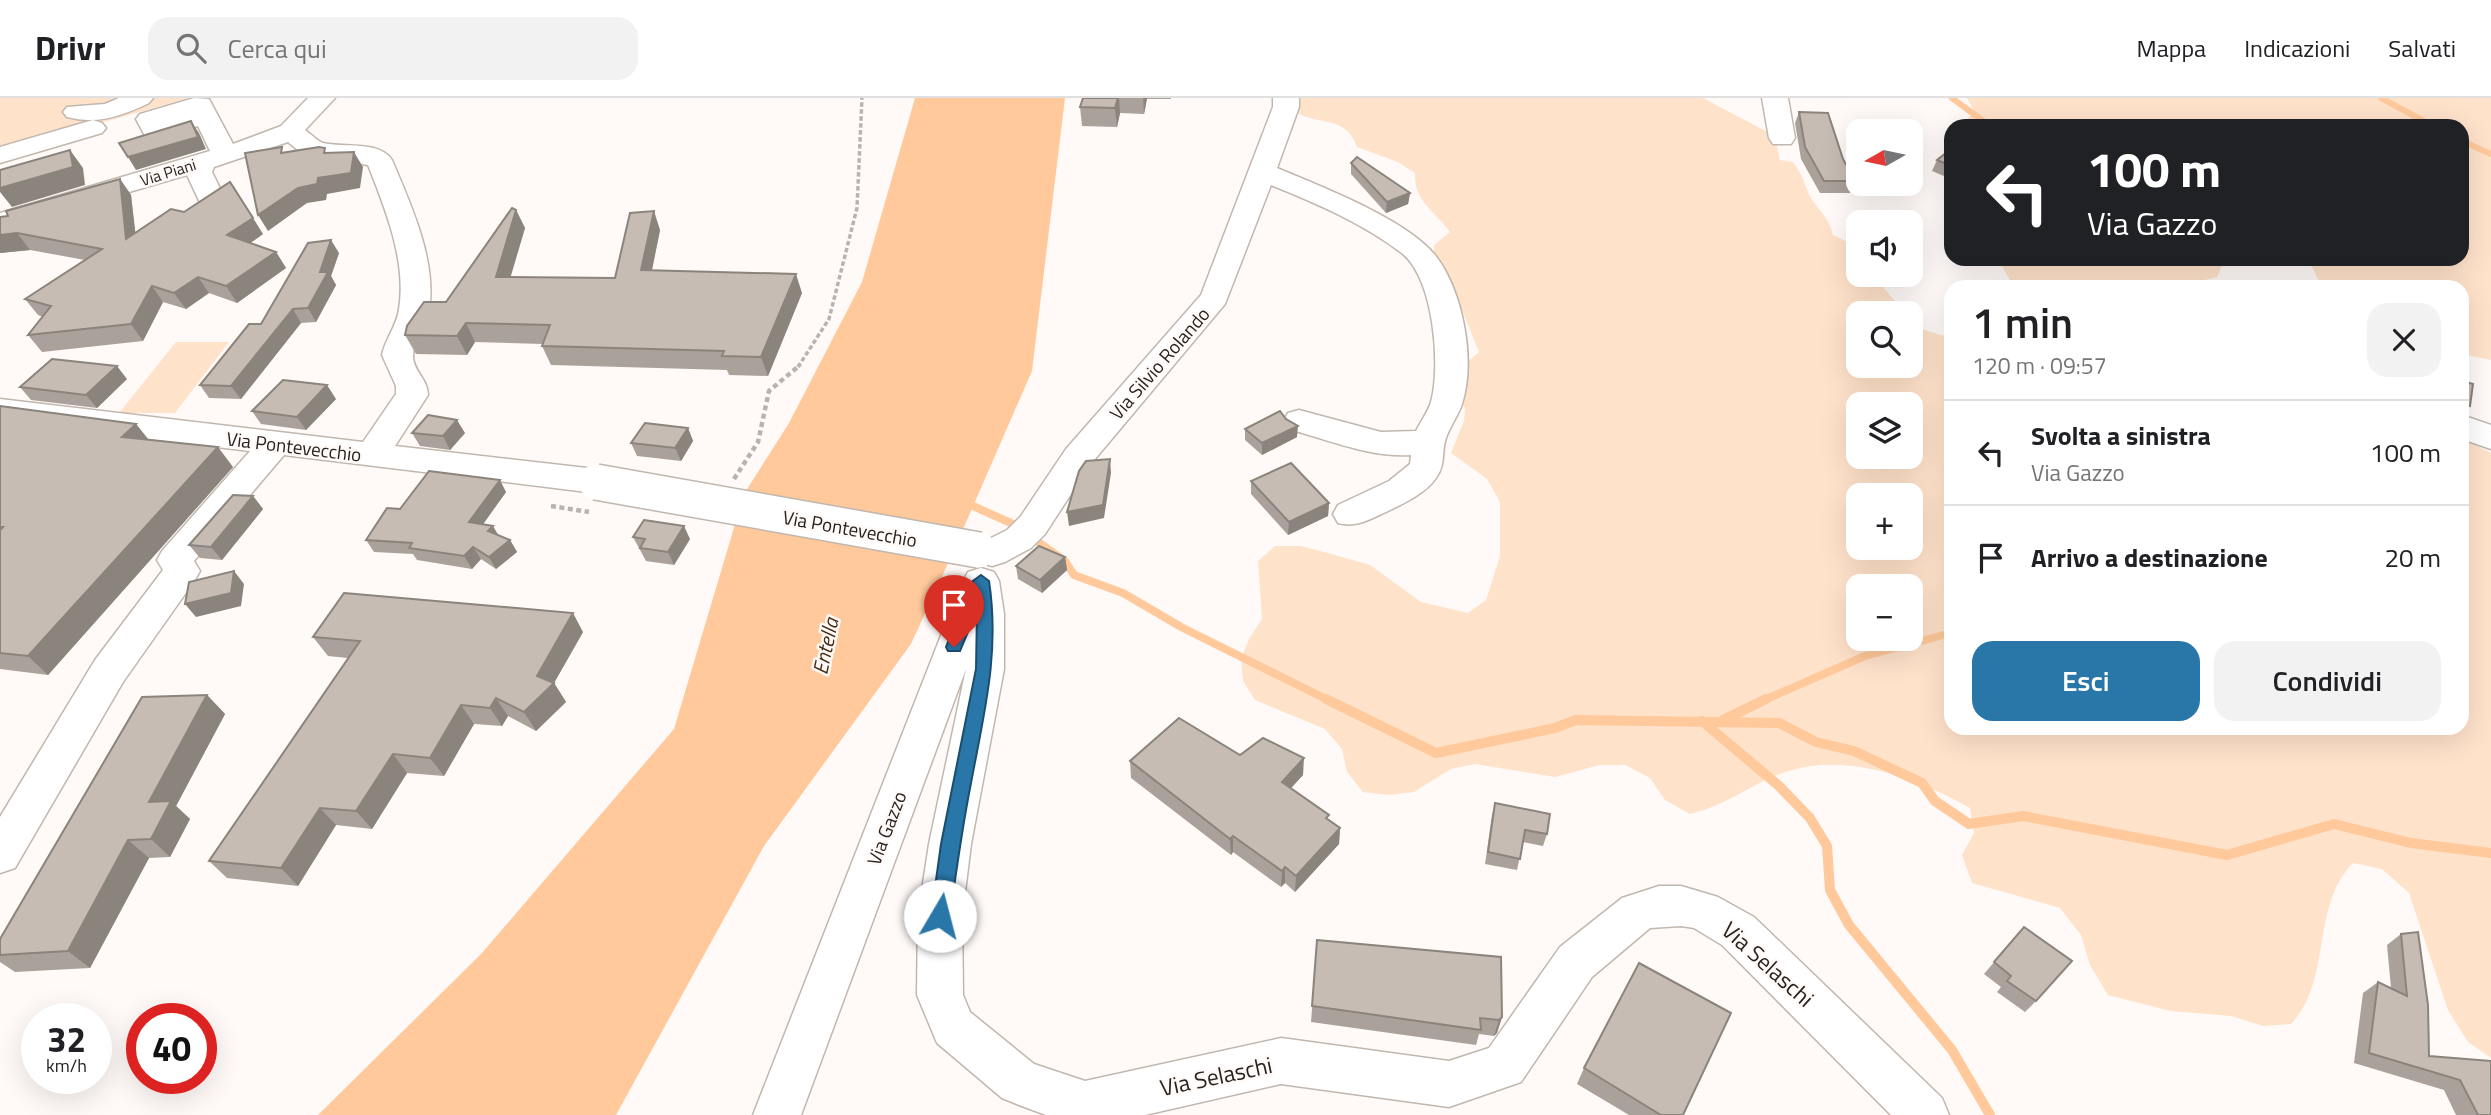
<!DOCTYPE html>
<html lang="it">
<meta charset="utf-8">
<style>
body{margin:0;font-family:"Titillium Web",sans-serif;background:#f2f2f2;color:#202124;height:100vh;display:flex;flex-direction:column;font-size:26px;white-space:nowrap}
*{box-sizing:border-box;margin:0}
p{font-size:23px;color:#757577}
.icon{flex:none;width:38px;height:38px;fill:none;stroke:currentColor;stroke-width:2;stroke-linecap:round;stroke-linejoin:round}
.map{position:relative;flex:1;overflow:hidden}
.details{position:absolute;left:1944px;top:182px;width:525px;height:455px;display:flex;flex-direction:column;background:#fff;border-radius:21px;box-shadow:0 7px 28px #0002}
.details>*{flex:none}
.hud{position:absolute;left:1944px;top:21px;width:525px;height:147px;border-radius:21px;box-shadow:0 7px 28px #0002;background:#202124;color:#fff;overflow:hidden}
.needle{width:46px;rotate:261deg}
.buttons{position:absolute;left:1846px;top:21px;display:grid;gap:14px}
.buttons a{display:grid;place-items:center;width:77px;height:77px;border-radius:14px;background:#fff;box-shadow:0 7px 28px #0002;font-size:35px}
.speed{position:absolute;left:21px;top:905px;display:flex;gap:14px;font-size:35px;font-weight:700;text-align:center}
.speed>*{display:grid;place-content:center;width:91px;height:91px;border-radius:50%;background:#fff;box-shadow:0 7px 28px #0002;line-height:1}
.speed small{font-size:18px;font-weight:400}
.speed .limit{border:10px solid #d22;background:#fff;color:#111}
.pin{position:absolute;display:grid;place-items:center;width:60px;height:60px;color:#fff;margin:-72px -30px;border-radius:50% 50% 50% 0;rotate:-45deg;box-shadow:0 0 7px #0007}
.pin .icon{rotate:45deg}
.me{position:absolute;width:77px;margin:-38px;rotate:8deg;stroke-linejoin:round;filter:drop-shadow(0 0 5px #0008)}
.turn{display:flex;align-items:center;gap:24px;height:147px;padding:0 28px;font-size:32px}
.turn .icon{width:91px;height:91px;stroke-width:2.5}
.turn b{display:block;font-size:49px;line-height:60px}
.round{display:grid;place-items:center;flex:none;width:74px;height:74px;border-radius:21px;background:#f2f2f2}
.headline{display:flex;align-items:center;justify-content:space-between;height:119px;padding:0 28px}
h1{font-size:42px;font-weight:600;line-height:52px}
.action{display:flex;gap:14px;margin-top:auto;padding:14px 28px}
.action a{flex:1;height:80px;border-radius:21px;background:#2977a9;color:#fff;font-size:28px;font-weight:600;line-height:80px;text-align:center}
.action a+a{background:#f2f2f2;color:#202124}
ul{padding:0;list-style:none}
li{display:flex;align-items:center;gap:21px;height:105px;padding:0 28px;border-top:2px solid #e0e0e0}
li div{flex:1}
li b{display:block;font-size:26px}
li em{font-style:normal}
header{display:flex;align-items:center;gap:42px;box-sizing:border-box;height:98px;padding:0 35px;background:#fff;border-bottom:2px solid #e0e0e0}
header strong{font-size:33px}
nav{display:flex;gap:38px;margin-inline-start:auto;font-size:24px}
.search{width:490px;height:63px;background:#f2f2f2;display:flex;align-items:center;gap:18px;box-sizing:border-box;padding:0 24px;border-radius:21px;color:#757577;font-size:26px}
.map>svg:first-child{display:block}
</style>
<header>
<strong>Drivr</strong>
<div class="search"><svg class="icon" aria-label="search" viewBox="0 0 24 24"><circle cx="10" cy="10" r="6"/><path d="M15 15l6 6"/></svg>Cerca qui</div>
<nav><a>Mappa</a><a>Indicazioni</a><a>Salvati</a></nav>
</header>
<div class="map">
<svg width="2491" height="1017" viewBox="0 0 2491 1017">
<rect width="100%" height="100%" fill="#fffaf7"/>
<g fill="#ffe2ca" fill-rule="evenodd">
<path d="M0,0h188l-188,54z"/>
<path d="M1295,0h408l72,38 5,24 13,2c8,11 11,19 15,30 7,16 21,24 25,43l23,11 2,29h15l32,38h-47v53h53v-47l10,10 30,9v390h511v-290l29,15v605l-23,-16 -20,-32 -39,-117 -27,-24 -29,-6c-43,44 -20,117 -62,161l-28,2 -32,-10 -61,-5 -62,-16 -18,-30 -9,-30 -21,-27 -88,-25 -10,-28 12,-22 -4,-25c-50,-29 -123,-56 -181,-37 -36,11 -62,35 -99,43l-25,-14 -15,-22 -25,-13h-25l-45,12 -80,-13 -24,5 -37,23 -25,3 -26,-3 -16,-20 -5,-23 -17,-20 -70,-29 -12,-19 -2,-22 8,-20 13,-20 -4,-58 17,-15h26l23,6 46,13 51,37 47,11 18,-13 14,-44v-54l-13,-23 -36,-26 13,-32 1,-12 -9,-21 5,-20 18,-16 -28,-70 -17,-27v-10l16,-13c-15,-21 -36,-30 -35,-59l-17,-11 -41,-15c-11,-32 -37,-21 -62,-35zM1858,306h53v53h-53zM1858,397h53v53h-53zM1858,488h53v53h-53z"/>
<path d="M1967,0h524v262l-29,-6v-67h-140l-14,-28h154v-133h-490l-8,-3 10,-12z"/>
<path d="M1998,161h227l-8,18 -29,7 -2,3h-172z"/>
<path d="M176,244h53l-54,71h-56z"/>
</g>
<path fill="#ffc99b" d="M915,0h150l-33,273 -82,188 -39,85 -147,202 -148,269h-298l164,-162 192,-224 70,-235 45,-71 73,-141z"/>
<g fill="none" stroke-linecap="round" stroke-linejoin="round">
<g stroke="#ffc99b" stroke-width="6">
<path d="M1952,0l38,28"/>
<path d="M2381,0l52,28"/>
<path d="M2462,43l29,13"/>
</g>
<g stroke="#ffc99b" stroke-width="8">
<path d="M964,404l49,22 52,37 9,14 49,18 60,35 147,73"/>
<path d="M1762,603l103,-45 86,-23"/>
</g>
<g stroke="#ffc99b" stroke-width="10">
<path d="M1326,601l110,54 119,-25 21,-8 203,3 37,19 38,9 68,32 13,18 34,23 54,-8 204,39 107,-31 77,19 80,10"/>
<path d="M1723,622l43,-21"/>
<path d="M1702,623l77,65 31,32 17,28 3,44 19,35 103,125 38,65"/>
</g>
<defs>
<g id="minor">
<path d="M119,0h34l-4,5c-27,13 -52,22 -82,14l-4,-5 4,-5 38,-3z"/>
<path d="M194,0l15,1 24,45 48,-18 27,-28h27l-30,32c6,4 12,11 18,13 21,5 56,-3 69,17 19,45 45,101 37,150 -2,16 -16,31 -16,46 0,15 15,23 15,39l-33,51 192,22 12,4 5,8 -5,8 -12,4 -303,-37 -90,106 6,10 -5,9 -72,102 -108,186 -15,5v-56l95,-157 68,-90 -6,-10 5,-9 88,-100 -250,-30v-22l363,43 33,-48v-8l-14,-31c3,-16 15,-29 17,-46 8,-47 -14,-101 -31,-144l-63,-9 -17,-14 -74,25 -2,5 14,29 -4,6h-20l-15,-32 -187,55v-17l210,-62 -12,-25 -44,13 -9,-3 -9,-17 4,-5z"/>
<path d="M1273,0h26v9l-22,61c43,18 129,51 158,87 28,36 41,105 27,149 -4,12 -12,22 -16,34 -5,15 0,26 -10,40 -11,16 -32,25 -48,33 -18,8 -31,17 -50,12l-5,-9 5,-9 51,-24 21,-17 1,-9c-41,3 -84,-16 -123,-26l-5,-8 5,-8 11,-3 82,22 35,-1c5,-10 12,-19 15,-29 10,-36 3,-122 -28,-148 -39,-30 -87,-51 -132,-69l-46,119 -135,161 -45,69 -14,14 -26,14 -13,4 -13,-4 -5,-9 5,-9 28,-14 14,-14 45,-67 135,-154 72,-188z"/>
<path d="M1762,0h26l7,40 -4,6h-18l-4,-6z"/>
<path d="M93,22l9,3 4,5 -4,5 -102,30v-16z"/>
<path d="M2462,317l29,10v24l-29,-10z"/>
<path d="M981,470l13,4 5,9 5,33v55l-33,175 -9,72 1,79 7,17 64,52 51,17 196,-43 168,23 40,-13 71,-101 62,-49 37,-12h22l37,11 36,20 188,181 7,17h-58l-169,-170 -28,-17 -13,-2 -31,2 -58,49 -71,105 -72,25 -168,-23 -136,31h-99l-27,-10 -17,-7 -65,-55 -20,-48 1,-79 11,-72 37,-175 -165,446h-48l207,-528 8,-15z"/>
</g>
</defs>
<use href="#minor" stroke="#c1b7ae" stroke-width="3"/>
<path stroke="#b8b3b0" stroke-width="3.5" stroke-dasharray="4.5 2.5" stroke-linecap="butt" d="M798,269l31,-48 28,-111 5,-110"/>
<g stroke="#b8b3b0" stroke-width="4.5" stroke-dasharray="5 3.5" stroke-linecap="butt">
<path d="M734,381l24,-37 11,-51 31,-26"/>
<path d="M551,408l38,6"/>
</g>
<use href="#minor" fill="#fff" fill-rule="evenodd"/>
<defs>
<path id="minor-bridge" d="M596,384l383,68"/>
</defs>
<use href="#minor-bridge" stroke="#c1b7ae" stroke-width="38" stroke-linecap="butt"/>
<use href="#minor-bridge" stroke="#fff" stroke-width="35"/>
</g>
<g fill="#aaa29a">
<path d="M1083,0h88v1h-24l-3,15 -24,-1 -3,14 -35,-1 -2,-19z"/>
<path d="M1799,14l44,47 12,22 -5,12h-30l-19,-34 -6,-36z"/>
<path d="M1951,51v30l-19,-8 5,-11z"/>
<path d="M1351,65l59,30 -2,11 -22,9 -35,-39z"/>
<path d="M120,81l11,16 4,38 128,1 -13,9 26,9 10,16 -49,35 -28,-10 -23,16 -23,-7 -20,39 -101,11 -14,-17 15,-18 -5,-2 -13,-16 60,-39 -55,-10 -30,3v-36l8,-1z"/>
<path d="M516,112l9,18 -15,49 105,1 45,-48 -8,40 150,23 -34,83 -39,-1 -2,-5 -176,-5 -9,-19 1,-2 -68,-2 -8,13 -51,-1 -11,-19 41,-33z"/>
<path d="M339,155l-8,23 5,9 -20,37 -15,1 -60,76 -32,-1 -9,-13 61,-61z"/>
<path d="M127,281l-30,29 -66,-8 -11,-13z"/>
<path d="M2462,283l8,25 -8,8z"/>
<path d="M336,301l-30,31 -45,-6 -9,-13z"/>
<path d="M0,308l136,18 13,16 84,27 -185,208 -48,-6z"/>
<path d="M688,330l5,13 -12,20 -44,-5 -6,-13z"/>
<path d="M1245,331l52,8 -35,18 -17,-15z"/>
<path d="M412,335h53l-15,17 -30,-4z"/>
<path d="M1251,383l78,22 -1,13 -40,19 -37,-41z"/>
<path d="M506,394l-23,32 16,12 11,4 7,12 -21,17 -15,-10 -9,10 -55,-9 -4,-6 -39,-2 -8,-12 34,-31z"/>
<path d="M253,398l10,13 -41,51 -22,-2 -11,-13z"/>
<path d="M633,439l57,2 -16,26 -28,-4z"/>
<path d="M1065,459l2,13 -25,23 -24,-14 -2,-13z"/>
<path d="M583,534l-29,51 12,19 -30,29 -28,-15 -6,10 -28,-2 -30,52 -37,-3 -35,56 -36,-4 -38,61 -71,-8 -18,-17 139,-203 -20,-2 -15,-19z"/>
<path d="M207,597l18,19 -49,92 14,13 -20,38 -21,1 -59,110 -75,4 -15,-10v-23z"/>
<path d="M1240,657l63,20 -12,13 38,32 11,8 -1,16 -44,48 -10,-9 -4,4 -48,-35 -2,3 -100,-77 -1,-17z"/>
<path d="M1495,705l52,31 -4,12 -20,-4 -6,28 -32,-6 7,-49z"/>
<path d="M2024,829l12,74 -11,11 -28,-20 4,-5 -17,-13z"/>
<path d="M2401,836l28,122 62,5v54h-35l-12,-25 -90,-27 9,-70 15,-11 13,6 -4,-43z"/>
<path d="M1317,842l185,77 -5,16 -3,3 -15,-2 -3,11 -165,-23z"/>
<path d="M1584,970l99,47h-54l-52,-31z"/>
</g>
<g fill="#8b847d">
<path d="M1118,0h1l1,15 -3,14 -2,-19z"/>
<path d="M1143,0h4l-3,16z"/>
<path d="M191,23l8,12 7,16 -70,21 -8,-13z"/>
<path d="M70,52l13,18 2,17 -73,22 -12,-15v-4z"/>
<path d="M354,54l9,15 -3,21 -33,6 -1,6 -19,3 -39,28 -10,-16 40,-27 20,-10z"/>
<path d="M120,81l11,16 7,60 -12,-16z"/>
<path d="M1410,95l-2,11 -22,9 1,-11z"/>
<path d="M516,112l9,18 -20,68 -9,-19z"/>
<path d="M654,113l6,19 -12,59 -7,-19z"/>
<path d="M253,120l10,16 -25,18 -11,-17z"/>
<path d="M17,135l13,17 -30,3v-18z"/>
<path d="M331,142l8,13 -8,23 5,9 -20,37 -8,-14z"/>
<path d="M276,154l10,16 -49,35 -11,-17z"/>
<path d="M796,176l6,19 -34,83 -7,-19z"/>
<path d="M198,179l11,16 -23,16 -12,-16z"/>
<path d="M152,188l11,16 -20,39 -12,-17z"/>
<path d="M293,211l8,14 -60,76 -10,-13z"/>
<path d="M466,225l9,19 -8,13 -10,-19z"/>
<path d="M117,268l10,13 -30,29 -11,-13z"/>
<path d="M327,287l9,14 -30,31 -9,-13z"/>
<path d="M457,322l8,13 -15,17 -7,-14z"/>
<path d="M136,326l15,19 -29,-6z"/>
<path d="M1298,328l-1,11 -35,18v-12z"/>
<path d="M688,330l5,13 -12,20 -6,-13z"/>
<path d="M218,349l15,20 -185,208 -20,-19z"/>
<path d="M1110,361l1,14 -7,45 -35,8 -2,-14z"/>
<path d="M500,382l6,12 -30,42 -7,-12z"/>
<path d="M253,398l10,13 -41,51 -11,-13z"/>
<path d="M1329,405l-1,13 -40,19 1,-13z"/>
<path d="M493,428l7,12 -12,-7z"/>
<path d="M684,428l6,13 -16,26 -6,-13z"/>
<path d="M510,442l7,12 -21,17 -7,-12z"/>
<path d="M473,449l8,12 -9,10 -8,-13z"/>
<path d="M1065,459l2,13 -25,23 -2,-13z"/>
<path d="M234,473l10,13 -3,22 -45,11 -11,-13z"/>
<path d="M573,515l10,19 -29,51 12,19 -30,29 -12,-19 13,-36z"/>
<path d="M207,597l18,19 -49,92 14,13 -20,38 -19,-18 -2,-37z"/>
<path d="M496,600l12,18 -6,10 -12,-18z"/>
<path d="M461,607l13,19 -30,52 -14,-18z"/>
<path d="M393,656l14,19 -35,56 -16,-18z"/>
<path d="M1304,660l-1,17 -22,24 1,-17z"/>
<path d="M320,710l16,17 -38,61 -17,-18z"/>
<path d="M1340,730l-1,16 -44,48 1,-16z"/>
<path d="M1233,738v16l-2,3 -1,-16z"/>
<path d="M128,742l21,18 -59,110 -22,-17z"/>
<path d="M1285,769v16l-4,4 1,-16z"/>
<path d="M1502,919l-5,16 -3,3 5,-16z"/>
</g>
<g fill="#c6bcb3" stroke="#8b847d" stroke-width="2">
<path d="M1083,0h35l-3,10 -35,-1z"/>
<path d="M1799,14l29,1 15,46 12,22h-31l-19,-34z"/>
<path d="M191,23l7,16 -70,20 -9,-14z"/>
<path d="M282,49l-1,6 38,-6 6,1 -1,5 30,-1 -3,21 -33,5 -1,6 -19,4 -40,27 -13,-62z"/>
<path d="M1951,51v17l-14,-6z"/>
<path d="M70,52l3,17 -73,21v-18z"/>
<path d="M1357,59l53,36 -23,9 -36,-39z"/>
<path d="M120,81l6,60 45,-30 13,3 46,-30 23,36 -26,17 49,17 -50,34 -28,-9 -24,16 -22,-7 -21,38 -103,11 23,-29 -26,-7 77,-50 -85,-16 -17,2v-18l8,-1 -2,-5z"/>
<path d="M512,110l4,2 -20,67 119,1 15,-65 24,-2 -13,59 155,4 -35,83 -39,-1 2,-5 -182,-5 8,-21 -84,-2 -9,13 -52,-1 2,-9 17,-24h22z"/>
<path d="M331,142l-11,32h8l-20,36 -15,1 -62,77 -31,-1 49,-61h12l47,-81z"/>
<path d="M52,261l65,7 -31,29 -66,-8z"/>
<path d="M283,282l44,5 -30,32 -45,-6z"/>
<path d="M2462,283l11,3 -3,22 -8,-3z"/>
<path d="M0,308l136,18 -14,13 96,10 -190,209 -28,-3v-123l3,-3h-3z"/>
<path d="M1280,313l6,8 12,7 -36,17 -17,-14z"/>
<path d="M428,317l29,5 -14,16 -31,-3z"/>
<path d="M645,325l43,5 -13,20 -44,-5z"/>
<path d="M1110,361l-7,46 -36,7 12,-41 7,-10z"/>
<path d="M1291,365l38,40 -40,19 -38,-41z"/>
<path d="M429,373l71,9 -31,42 24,4 -5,5 22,9 -21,17 -16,-10 -9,9 -55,-8 3,-5 -46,-3 21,-32 13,1z"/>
<path d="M233,397l20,1 -42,51 -22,-2z"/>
<path d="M644,422l40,6 -16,26 -28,-4 5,-9 -12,-2z"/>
<path d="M1039,448l26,11 -25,23 -24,-14z"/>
<path d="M234,473l-3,22 -46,11 4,-22z"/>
<path d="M344,495l229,20 -36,63 17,7 -30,29 -28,-14 -6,10 -29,-3 -31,53 -37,-4 -37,57 -36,-3 -39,60 -72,-7 151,-220 -47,-4z"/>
<path d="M207,597l-58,107 22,-1 -20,38 -23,1 -60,111 -68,4v-16l142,-242z"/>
<path d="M1179,620l61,37 23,-17 41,20 -22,24 47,33 -3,3 14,10 -44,48 -11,-9 -3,4 -49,-35 -3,3 -100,-78z"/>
<path d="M1495,705l55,11 -3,20 -22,-4 -5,29 -32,-7z"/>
<path d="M2024,829l48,34 -36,40 -29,-20 4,-5 -17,-14z"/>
<path d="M2418,834l10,73 1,51 62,5v54h-13l-18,-35 -91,-27 9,-71 29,14 -6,-62z"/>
<path d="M1317,842l184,17 1,60 -3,3 -19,-2 1,12 -169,-24z"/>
<path d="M1639,865l92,50 -48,102h-22l-77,-47z"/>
</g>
<path fill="#2977a9" stroke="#1b4d6e" stroke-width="2" d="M981,477l8,6c11,72 -5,132 -18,202 -9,45 -15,89 -21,133l-3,6 -7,3 -6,-3 -3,-6 10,-72 35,-175 1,-59 -17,41h-12l-2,-4 27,-66z"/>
<g text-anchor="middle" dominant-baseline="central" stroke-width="5" stroke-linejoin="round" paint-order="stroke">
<g font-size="16" fill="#272320" stroke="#fffaf7">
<text transform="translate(168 74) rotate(-17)">Via Piani</text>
</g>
<g font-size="19" fill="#272320" stroke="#fffaf7">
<text transform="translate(1159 265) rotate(-49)">Via Silvio Rolando</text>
<text transform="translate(294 348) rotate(7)">Via Pontevecchio</text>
<text transform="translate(850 430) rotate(10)">Via Pontevecchio</text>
<text transform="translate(886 730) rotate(-69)">Via Gazzo</text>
</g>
<g font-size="21" font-style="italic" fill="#472c13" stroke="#fffaf7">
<text transform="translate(825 548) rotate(-78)">Entella</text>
</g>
<g font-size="23" fill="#272320" stroke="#fffaf7">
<text transform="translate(1768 866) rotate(42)">Via Selaschi</text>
<text transform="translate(1216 978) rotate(-12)">Via Selaschi</text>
</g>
</g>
</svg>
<div class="buttons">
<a><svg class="needle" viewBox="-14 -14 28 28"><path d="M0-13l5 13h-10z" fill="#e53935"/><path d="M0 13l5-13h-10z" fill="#757577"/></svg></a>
<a><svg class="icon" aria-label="sound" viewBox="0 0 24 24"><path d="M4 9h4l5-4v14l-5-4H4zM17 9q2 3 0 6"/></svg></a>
<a><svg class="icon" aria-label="search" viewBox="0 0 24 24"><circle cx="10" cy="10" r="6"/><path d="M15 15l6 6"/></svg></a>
<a><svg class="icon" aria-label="layers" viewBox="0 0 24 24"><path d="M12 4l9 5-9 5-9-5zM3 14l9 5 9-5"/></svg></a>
<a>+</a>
<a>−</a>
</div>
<div class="speed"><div>32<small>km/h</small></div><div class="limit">40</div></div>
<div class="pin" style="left:954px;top:549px;background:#d93025"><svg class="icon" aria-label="arrive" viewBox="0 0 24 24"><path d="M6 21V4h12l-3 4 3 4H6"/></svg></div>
<svg class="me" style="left:940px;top:818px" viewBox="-20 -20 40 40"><circle r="19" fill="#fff"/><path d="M0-13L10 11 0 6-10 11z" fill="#2977a9"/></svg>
<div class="hud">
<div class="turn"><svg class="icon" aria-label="left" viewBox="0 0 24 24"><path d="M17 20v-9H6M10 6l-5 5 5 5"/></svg><div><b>100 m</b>Via Gazzo</div></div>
</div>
<section class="details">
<div class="headline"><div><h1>1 min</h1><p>120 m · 09:57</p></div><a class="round"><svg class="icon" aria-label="close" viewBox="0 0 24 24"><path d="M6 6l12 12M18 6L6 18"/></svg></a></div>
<ul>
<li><svg class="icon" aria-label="left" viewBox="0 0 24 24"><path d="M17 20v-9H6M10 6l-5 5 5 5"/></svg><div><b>Svolta a sinistra</b><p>Via Gazzo</p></div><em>100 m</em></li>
<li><svg class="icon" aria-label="arrive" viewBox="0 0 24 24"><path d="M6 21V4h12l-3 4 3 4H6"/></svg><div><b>Arrivo a destinazione</b></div><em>20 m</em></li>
</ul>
<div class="action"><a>Esci</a><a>Condividi</a></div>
</section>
</div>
